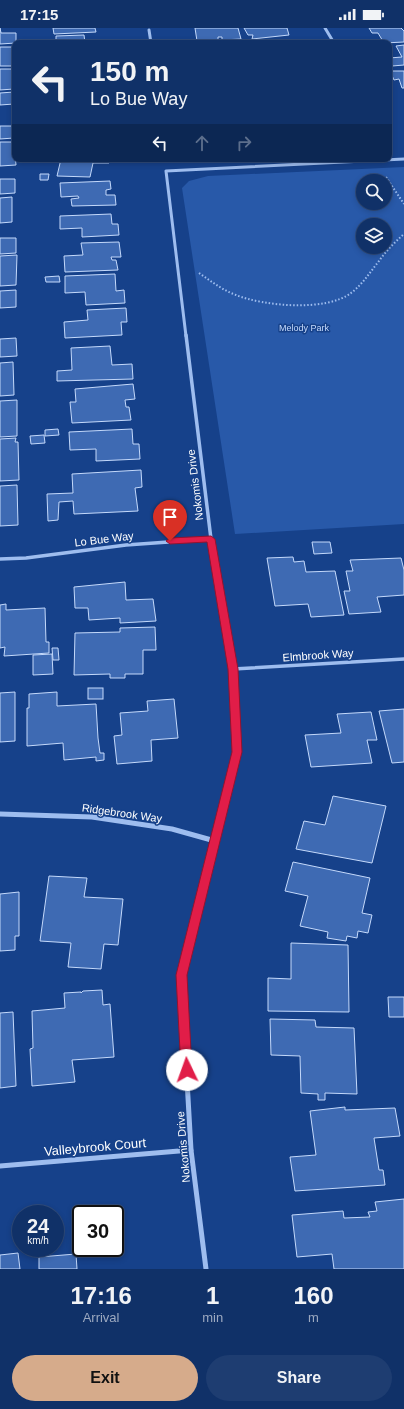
<!DOCTYPE html>
<style>
body{margin:0;font-family:Helvetica,sans-serif;background:#1e3d71;color:#f1f3f6;height:100vh;display:flex;flex-direction:column;font-size:15px;white-space:nowrap}
*{box-sizing:border-box;margin:0}
p{font-size:13px;color:#9ca9c0}
.icon{flex:none;width:22px;height:22px;fill:none;stroke:currentColor;stroke-width:2;stroke-linecap:round;stroke-linejoin:round}
.map{position:relative;height:1241px;overflow:hidden}
.details{display:flex;flex-direction:column;background:#103168;flex:1}
.details>*{flex:none}
.top-card{position:absolute;left:12px;top:12px;width:380px;height:122px;border-radius:8px;box-shadow:0 2px 6px #0003,0 0 0 1px #304c7c;background:#103168;color:#f1f3f6;overflow:hidden}
.buttons{position:absolute;left:356px;top:146px;display:grid;gap:8px}
.buttons a{display:grid;place-items:center;width:36px;height:36px;border-radius:50%;background:#103168;box-shadow:0 2px 6px #0003,0 0 0 1px #304c7c;font-size:20px}
.speed{position:absolute;left:12px;top:1177px;display:flex;gap:8px;font-size:20px;font-weight:700;text-align:center}
.speed>*{display:grid;place-content:center;width:52px;height:52px;border-radius:50%;background:#103168;box-shadow:0 2px 6px #0003,0 0 0 1px #304c7c;line-height:1}
.speed small{font-size:10px;font-weight:400}
.speed .limit{border:2px solid #111;border-radius:6px;background:#fff;color:#111}
.pin{position:absolute;display:grid;place-items:center;width:34px;height:34px;color:#fff;margin:-41px -17px;border-radius:50% 50% 50% 0;rotate:-45deg;box-shadow:0 0 4px #0007}
.pin .icon{rotate:45deg}
.me{position:absolute;width:44px;margin:-22px;rotate:357deg;stroke-linejoin:round;filter:drop-shadow(0 0 3px #0008)}
.turn{display:flex;align-items:center;gap:14px;height:84px;padding:0 12px;font-size:18px}
.turn .icon{width:52px;height:52px;stroke-width:2.5}
.turn b{display:block;font-size:28px;line-height:34px}
.lanes{display:flex;align-items:center;height:38px;padding:0 12px;background:#0003;justify-content:center;gap:20px;direction:ltr}
.lanes .off{opacity:.35}
.eta{display:flex;justify-content:space-evenly;align-items:center;height:68px;text-align:center}
.eta b{font-size:24px;font-weight:600;line-height:28px}
.action{display:flex;gap:8px;margin-top:auto;padding:8px 12px}
.action a{flex:1;height:46px;border-radius:24px;background:#d6ab8b;color:#111;font-size:16px;font-weight:600;line-height:46px;text-align:center}
.action a+a{background:#1e3d71;color:#f1f3f6}
.status{display:flex;justify-content:space-between;align-items:center;height:28px;padding:0 20px;background:#103168;direction:ltr}
.status svg{height:11px;fill:currentColor}
.map>svg:first-child{display:block}
</style>
<div class="status"><b>17:15</b><svg viewBox="0 0 49 12"><path d="M0 12V9h3v3zM5 12V6h3v6zM10 12V3h3v9zM15 12V0h3v12zM26 1h20v11H26zM47 4h2v5h-2z"/></svg></div>
<div class="map">
<svg width="404" height="1241" viewBox="0 0 404 1241">
<rect width="100%" height="100%" fill="#16418a"/>
<path fill="#2859a9" fill-rule="evenodd" d="M404,139v357l-169,10 -53,-346 7,-7 19,-5zM363,153h22v22h-22zM363,197h22v22h-22z"/>
<g fill="#3e6ab3" stroke="#c4d9fb">
<path d="M0,0l1,5h15v10l-16,1z"/>
<path d="M53,0h42l1,4 -42,2z"/>
<path d="M195,0h43l3,11 -19,1v-3h-4v3l-21,1z"/>
<path d="M244,0h43l2,7 -37,4 1,-4h-5z"/>
<path d="M369,0h32l3,3v11l-20,1 -6,-10h-6z"/>
<path d="M84,7l1,8h-29v-7z"/>
<path d="M404,17v20l-12,1 -3,-8 13,-1 -6,-11z"/>
<path d="M0,19h14l1,19h-15z"/>
<path d="M0,41h15l-1,20 -14,1z"/>
<path d="M390,43h14v17h-2l-3,-9 -5,1z"/>
<path d="M14,64v12l-14,1v-12z"/>
<path d="M0,98h14v12l-14,1z"/>
<path d="M0,114h14l2,23 -16,1z"/>
<path d="M61,131h49l-1,4h-16l-3,14 -33,-1z"/>
<path d="M40,146h9l-1,6h-8z"/>
<path d="M0,151h15v14l-15,1z"/>
<path d="M110,153l1,8 -5,1v5h9l1,10 -44,1 -1,-7 8,-1 -1,-2 -17,1 -1,-14z"/>
<path d="M12,169v25l-12,1v-25z"/>
<path d="M111,186l1,10h6l1,11 -37,2v-9l-22,1v-13z"/>
<path d="M0,210h16v15l-16,1z"/>
<path d="M119,214l2,15h-10l1,3h4l2,10 -53,2 -1,-16 19,-1 -2,-12z"/>
<path d="M17,227l-1,30 -16,1v-30z"/>
<path d="M115,246l1,17 8,-1 1,13 -39,2 -1,-13 -20,1v-17z"/>
<path d="M59,248l1,6h-14l-1,-5z"/>
<path d="M16,262v17l-16,1v-17z"/>
<path d="M126,280l1,14h-6l1,13 -57,3 -1,-16 24,-2 -1,-10z"/>
<path d="M16,310l1,18 -17,1v-18z"/>
<path d="M110,318l2,19 20,-1 1,15 -76,2v-10l15,-1 -1,-22z"/>
<path d="M13,334l1,33 -14,1v-33z"/>
<path d="M133,356l2,15 -10,1 1,7h3l2,13 -59,3 -2,-21h6l-1,-13z"/>
<path d="M17,372v36l-17,1v-36z"/>
<path d="M58,401l1,6 -14,1v-6z"/>
<path d="M132,401l1,15h6l1,15 -44,2v-12l-26,1 -1,-18z"/>
<path d="M44,407l1,8 -14,1 -1,-8z"/>
<path d="M16,410l-1,4h3l1,38 -19,1v-42z"/>
<path d="M141,442l1,17 -7,1 3,23 -64,3 -1,-13 -14,1 -1,18 -10,1 -1,-27 26,-1 -1,-19z"/>
<path d="M17,457l1,40 -18,1v-40z"/>
<path d="M312,514h18l2,11 -18,1z"/>
<path d="M293,529l1,5 10,-1 2,11 29,-1 9,44 -33,2 -3,-13 -33,2 -8,-48z"/>
<path d="M401,530l3,12v25l-27,2 4,15 -32,2 -5,-23h6l-4,-20h7l-3,-11z"/>
<path d="M125,554l1,18 27,-1 3,22 -36,2v-5l-31,2 -1,-12h-13l-1,-21z"/>
<path d="M6,576v6l39,-2 1,34h3v11l-45,3 1,-9 -5,1v-43z"/>
<path d="M155,599l1,23h-13v24h-18v4h-15v-4l-36,1 1,-42 45,-1v-4z"/>
<path d="M52,620h6l1,12h-6z"/>
<path d="M52,626l1,20 -20,1v-20z"/>
<rect x="88" y="660" width="15" height="11"/>
<path d="M15,664v49l-15,1v-49z"/>
<path d="M57,664v14l39,-2 2,34 2,15h4v7l-8,1v-4l-32,3 -1,-17 -36,3v-38h2v-14z"/>
<path d="M174,671l4,39 -27,2 1,21 -35,3 -3,-28 8,-1 -2,-22 28,-2 -1,-10z"/>
<path d="M404,681v53l-12,1 -13,-52z"/>
<path d="M371,684l6,28h-10l5,23 -61,4 -6,-32 36,-2 -4,-19z"/>
<path d="M333,768l53,10 -14,57 -76,-14 8,-28 21,4z"/>
<path d="M293,834l77,16 -8,35 10,2 -4,18 -10,-2 -1,7 -10,-2 -1,5 -19,-3 1,-6 -28,-6 8,-30 -23,-5z"/>
<path d="M49,848l38,2 -3,19 39,2 -5,46 -14,-1 -3,25 -33,-2 3,-24 -31,-2z"/>
<path d="M19,864v44h-4v14l-15,1v-57z"/>
<path d="M291,915l57,2 1,67 -81,-1v-33l23,1z"/>
<path d="M102,962l1,15 7,-1 4,53 -42,3 3,22 -43,4 -2,-37 3,-1 -1,-37 33,-3 -1,-15 17,-1v1l2,-2z"/>
<path d="M388,969h16v20h-15z"/>
<path d="M13,984l3,74 -16,2v-75z"/>
<path d="M270,991l45,1 1,7 38,1 3,66 -32,-1v7h-7v-6l-17,-1 -1,-37 -29,-1z"/>
<path d="M345,1079v3l50,-2 5,28 -26,2 5,32h4l2,15 -90,6 -5,-34 26,-2 -6,-44z"/>
<path d="M404,1171v70h-70l-2,-15 -35,3 -5,-42 51,-4 1,7 26,-1 -2,-5 9,-1 -2,-9z"/>
<path d="M18,1225l2,16h-20v-14z"/>
<path d="M76,1226l1,15h-38v-12z"/>
</g>
<g fill="none" stroke-linecap="round" stroke-linejoin="round">
<g stroke="#9ebdef" stroke-width="2" stroke-dasharray="1.5 2" stroke-linecap="butt">
<path d="M386,149l18,27"/>
<path d="M199,245c12,8 23,17 37,22 27,11 90,17 115,-2 12,-9 19,-21 28,-32 7,-10 16,-19 25,-27"/>
</g>
<g stroke="#9ebdef" stroke-width="3">
<path d="M325,0l9,15"/>
<path d="M149,2l2,13"/>
<path d="M186,308l-20,-165 238,-12"/>
</g>
<g stroke="#9ebdef" stroke-width="3.5">
<path d="M186,307l25,204 22,130 3,70"/>
<path d="M0,531l26,-1 100,-13 85,-6"/>
<path d="M233,641l171,-10"/>
</g>
<g stroke="#9ebdef" stroke-width="5">
<path d="M0,786l92,3 80,12 43,12"/>
<path d="M0,1138l191,-16"/>
<path d="M206,1241l-15,-119 -10,-175 56,-223 -1,-14"/>
</g>
</g>
<path fill="#e11d48" stroke="#92132f" d="M211,508l4,3 23,130 4,83 -55,223 5,95 -1,4 -4,2 -4,-2 -2,-4 -5,-95 56,-223 -4,-83 -21,-127 -37,2 -4,-3 4,-3z"/>
<g text-anchor="middle" dominant-baseline="central" stroke-width="3" stroke-linejoin="round" paint-order="stroke">
<g font-size="9" fill="#c4d9fb" stroke="#16418a">
<text x="304" y="300">Melody Park</text>
</g>
<g font-size="11" fill="#fff" stroke="#16418a">
<text transform="translate(195 457) rotate(-97)">Nokomis Drive</text>
<text transform="translate(104 511) rotate(-7)">Lo Bue Way</text>
<text transform="translate(318 627) rotate(-4)">Elmbrook Way</text>
<text transform="translate(122 785) rotate(8)">Ridgebrook Way</text>
<text transform="translate(183 1119) rotate(-95)">Nokomis Drive</text>
</g>
<g font-size="13" fill="#fff" stroke="#16418a">
<text transform="translate(95 1119) rotate(-5)">Valleybrook Court</text>
</g>
</g>
</svg>
<div class="buttons">
<a><svg class="icon" aria-label="search" viewBox="0 0 24 24"><circle cx="10" cy="10" r="6"/><path d="M15 15l6 6"/></svg></a>
<a><svg class="icon" aria-label="layers" viewBox="0 0 24 24"><path d="M12 4l9 5-9 5-9-5zM3 14l9 5 9-5"/></svg></a>
</div>
<div class="speed"><div>24<small>km/h</small></div><div class="limit">30</div></div>
<div class="pin" style="left:170px;top:513px;background:#d93025"><svg class="icon" aria-label="arrive" viewBox="0 0 24 24"><path d="M6 21V4h12l-3 4 3 4H6"/></svg></div>
<svg class="me" style="left:187px;top:1042px" viewBox="-20 -20 40 40"><circle r="19" fill="#fff"/><path d="M0-13L10 11 0 6-10 11z" fill="#e11d48"/></svg>
<div class="top-card">
<div class="turn"><svg class="icon" aria-label="left" viewBox="0 0 24 24"><path d="M17 20v-9H6M10 6l-5 5 5 5"/></svg><div><b>150 m</b>Lo Bue Way</div></div>
<div class="lanes"><svg class="icon" aria-label="left" viewBox="0 0 24 24"><path d="M17 20v-9H6M10 6l-5 5 5 5"/></svg><svg class="icon off" aria-label="ahead" viewBox="0 0 24 24"><path d="M12 20V5M6 11l6-6 6 6"/></svg><svg class="icon off" aria-label="right" viewBox="0 0 24 24"><path d="M7 20v-9h11M14 6l5 5-5 5"/></svg></div>
</div>
</div>
<section class="details">
<div class="eta">
<div><b>17:16</b><p>Arrival</p></div>
<div><b>1</b><p>min</p></div>
<div><b>160</b><p>m</p></div>
</div>
<div class="action"><a>Exit</a><a>Share</a></div>
</section>
